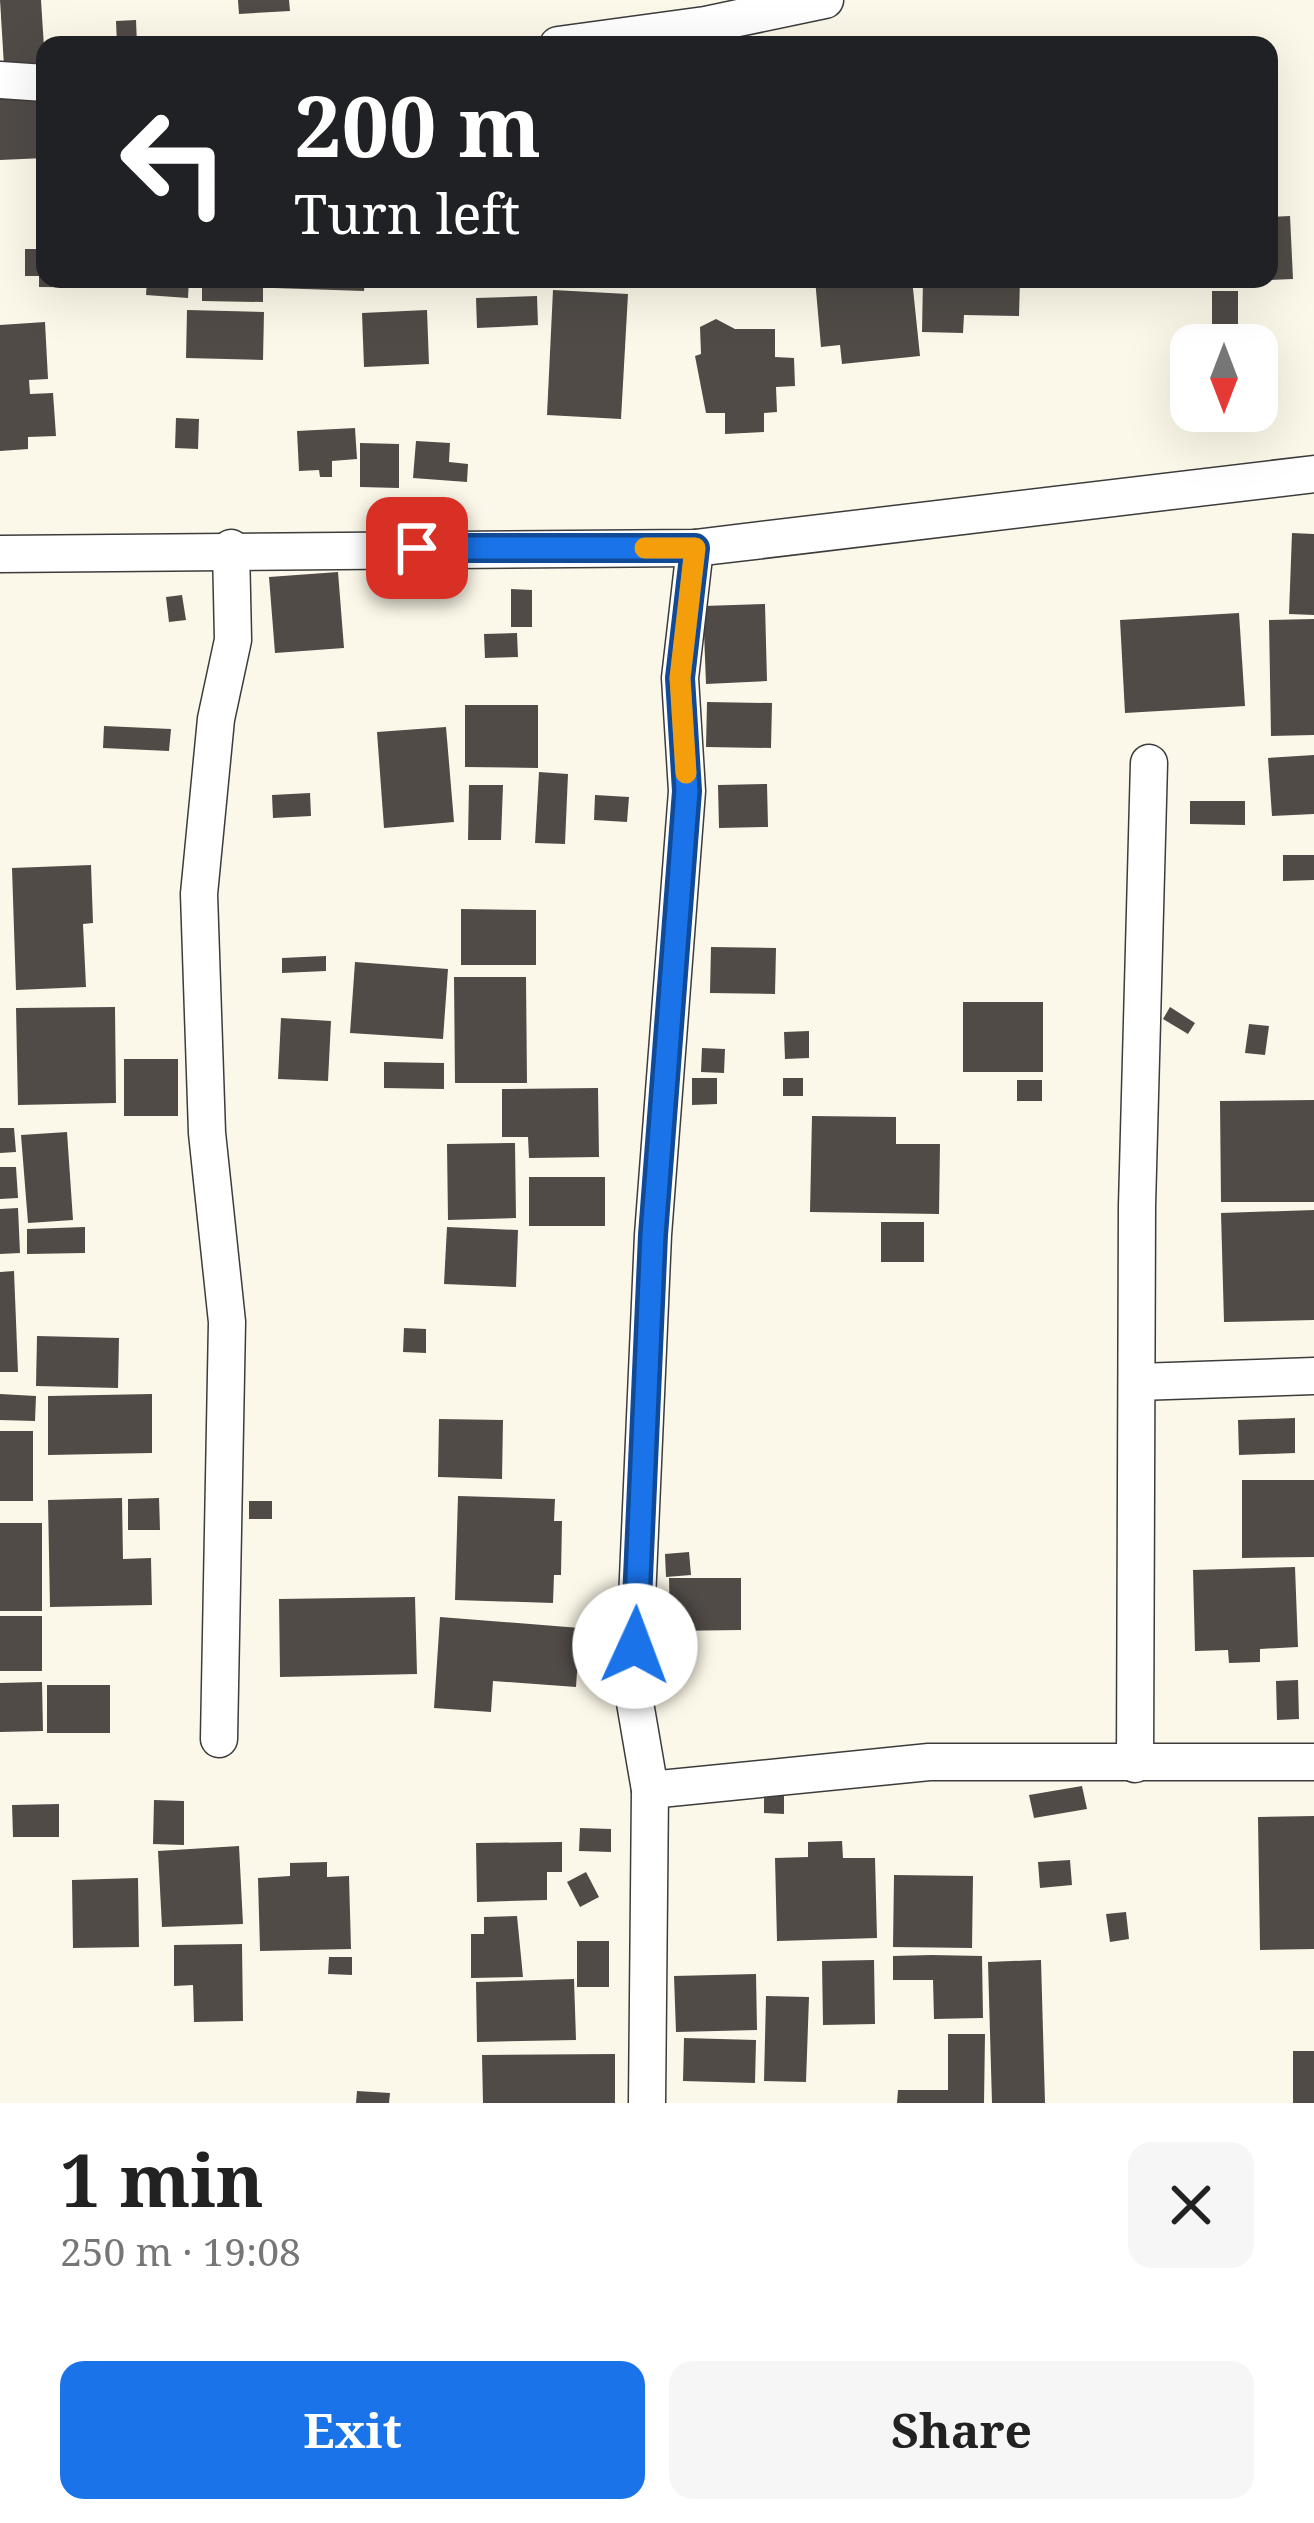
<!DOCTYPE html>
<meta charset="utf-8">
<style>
body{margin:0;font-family:"Noto Serif",serif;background:#f6f6f6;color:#222;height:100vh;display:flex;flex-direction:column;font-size:45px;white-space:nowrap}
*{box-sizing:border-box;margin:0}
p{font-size:39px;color:#767676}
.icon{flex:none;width:66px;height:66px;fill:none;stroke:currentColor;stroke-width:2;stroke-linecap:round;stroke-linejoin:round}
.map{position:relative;height:2103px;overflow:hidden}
.details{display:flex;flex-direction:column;background:#fff;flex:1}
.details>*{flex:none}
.banner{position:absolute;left:36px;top:36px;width:1242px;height:252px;border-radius:24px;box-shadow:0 12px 48px #0002;background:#202124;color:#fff;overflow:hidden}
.needle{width:78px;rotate:180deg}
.controls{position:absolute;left:1170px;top:324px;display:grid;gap:24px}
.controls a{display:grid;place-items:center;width:108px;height:108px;border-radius:24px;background:#fff;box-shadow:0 12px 48px #0002;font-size:60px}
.pin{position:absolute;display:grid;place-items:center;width:102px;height:102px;color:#fff;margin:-51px;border-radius:24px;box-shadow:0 6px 18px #0006}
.me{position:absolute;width:132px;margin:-66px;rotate:2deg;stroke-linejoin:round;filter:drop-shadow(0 0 9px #0008)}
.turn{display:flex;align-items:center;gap:42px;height:252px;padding:0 60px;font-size:54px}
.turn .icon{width:156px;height:156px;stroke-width:2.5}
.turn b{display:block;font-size:84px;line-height:102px}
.round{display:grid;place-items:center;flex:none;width:126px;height:126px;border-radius:24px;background:#f6f6f6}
.summary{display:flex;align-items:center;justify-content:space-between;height:204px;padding:0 60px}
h1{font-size:72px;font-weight:700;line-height:90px}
.button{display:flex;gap:24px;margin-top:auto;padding:24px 60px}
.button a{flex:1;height:138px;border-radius:24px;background:#1a73e8;color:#fff;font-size:48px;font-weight:700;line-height:138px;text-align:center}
.button a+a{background:#f6f6f6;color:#222}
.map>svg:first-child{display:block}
</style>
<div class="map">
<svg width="1314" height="2103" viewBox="0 0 1314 2103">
<rect width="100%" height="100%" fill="#fcf8e9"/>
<g fill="#504b47">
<path d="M0,0h41l4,63 -41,3z"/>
<path d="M238,0h51l1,11 -51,3z"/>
<path d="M136,20l1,25h-20l-1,-24z"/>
<path d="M45,95v63l-45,2v-64z"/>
<path d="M1290,216l3,63 -24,1v-63z"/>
<path d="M25,249h20v30h94v9l-100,-1v-11h-14z"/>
<path d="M147,279h42l-1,19 -42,-3z"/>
<path d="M202,279h61v23l-61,-1z"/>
<path d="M274,279h91l-1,12 -90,-3z"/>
<path d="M815,279h97l8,77 -78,8 -2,-19 -19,2z"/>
<path d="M923,279h97l-1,37 -55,-1 -1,18 -41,-1z"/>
<path d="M553,290l75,4 -7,125 -74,-4z"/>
<rect x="1212" y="291" width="26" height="50"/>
<path d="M537,296l1,29 -61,3 -1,-30z"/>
<path d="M187,310l77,2 -1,48 -77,-2z"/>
<path d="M427,310l2,54 -65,3 -2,-54z"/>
<path d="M716,319l19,10h40v28l19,1 1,28 -19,1 1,25 -13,1v19l-39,2v-21h-19l-11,-57 6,-2 -1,-27z"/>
<path d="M45,322l3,57 -19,1 1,14 23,-1 3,43 -28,1v12l-28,2v-126z"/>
<path d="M176,418l23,1 -1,30 -23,-1z"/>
<path d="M355,428l2,31 -25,2v16h-12l-1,-7 -20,1 -2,-40z"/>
<path d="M416,441l34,2 -1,19 19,2 -1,18 -54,-4z"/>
<path d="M360,443l39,1v44l-39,-1z"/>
<path d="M1292,533l22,1v81l-25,-1z"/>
<path d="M338,572l6,76 -69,5 -6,-76z"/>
<path d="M511,589l21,1v37h-21z"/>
<path d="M182,595l4,25 -17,2 -3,-25z"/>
<path d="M765,604l2,77 -61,3 -3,-78z"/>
<path d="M1239,613l6,93 -120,7 -5,-93z"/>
<path d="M1314,619v116l-43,1 -2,-116z"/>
<path d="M517,633l1,24 -33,1 -1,-24z"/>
<path d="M707,702l65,1 -1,45 -65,-1z"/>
<path d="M465,705h73v63l-73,-1z"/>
<path d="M104,726l67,3 -2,22 -66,-3z"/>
<path d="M446,727l8,95 -70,6 -7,-96z"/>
<path d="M1314,755v59l-42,2 -4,-58z"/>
<path d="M539,772l29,2 -3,70 -30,-1z"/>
<path d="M767,784l1,43 -49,1 -1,-43z"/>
<path d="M469,785h34l-2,55h-33z"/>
<path d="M310,793l1,23 -38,2 -1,-23z"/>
<path d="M595,795l34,2 -2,25 -33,-2z"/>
<path d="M1190,801h55v24l-55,-1z"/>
<path d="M1283,855h31v25l-31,1z"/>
<path d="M91,865l2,58 -10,1 3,63 -70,3 -4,-122z"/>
<path d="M461,909l75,1v55h-75z"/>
<path d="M711,947l65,1 -1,46 -65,-1z"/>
<path d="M326,956v15l-44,2v-15z"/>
<path d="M355,962l93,7 -5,70 -93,-6z"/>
<path d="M454,977h72l1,106h-72z"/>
<rect x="963" y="1002" width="80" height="70"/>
<path d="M115,1007l1,96 -98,2 -2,-97z"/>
<path d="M1170,1007l25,16 -7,11 -25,-15z"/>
<path d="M281,1018l50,3 -3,60 -50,-2z"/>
<path d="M1249,1024l20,2 -4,29 -20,-2z"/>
<path d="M809,1031v27l-24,1 -1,-27z"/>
<path d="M702,1048l23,1 -1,24 -23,-1z"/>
<rect x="124" y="1059" width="54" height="57"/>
<path d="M384,1062l60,1v26l-60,-1z"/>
<path d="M692,1078h25v26l-25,1z"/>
<rect x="783" y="1078" width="20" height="18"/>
<rect x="1017" y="1080" width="25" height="21"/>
<path d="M598,1088l1,69 -70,1 -1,-21h-26v-48z"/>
<path d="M1314,1100v102h-93l-1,-101z"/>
<path d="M812,1116l84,1v27h44l-1,70 -129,-2z"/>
<path d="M0,1128h14l2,24 -16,1z"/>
<path d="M67,1132l6,88 -45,3 -7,-88z"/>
<path d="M515,1143l1,75 -68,2 -1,-76z"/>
<path d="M0,1167h16l2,31 -18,1z"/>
<rect x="529" y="1177" width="76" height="49"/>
<path d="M18,1208l2,45 -20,1v-45z"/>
<path d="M1314,1210v110l-90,2 -3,-109z"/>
<rect x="881" y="1222" width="43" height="40"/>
<path d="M85,1227v26l-58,1v-25z"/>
<path d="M447,1227l71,3 -2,57 -72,-3z"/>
<path d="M14,1271l4,101h-18v-100z"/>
<path d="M404,1328l22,1v24l-23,-1z"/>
<path d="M37,1336l82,2 -1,50 -82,-2z"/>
<path d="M0,1394l36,2 -1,25 -35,-1z"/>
<path d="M152,1394v59l-104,2v-59z"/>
<path d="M1295,1418v35l-56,2 -1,-35z"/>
<path d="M439,1419l64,1 -1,59 -64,-2z"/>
<rect x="0" y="1431" width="33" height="70"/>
<path d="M1242,1480h72v77l-72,1z"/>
<path d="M458,1496l97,3 -1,22h8l-1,54h-7l-1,28 -98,-3z"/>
<path d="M122,1498l1,61 28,-1 1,47 -102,2 -2,-107z"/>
<path d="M159,1498l1,32h-32v-31z"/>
<rect x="249" y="1501" width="23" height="18"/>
<rect x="0" y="1523" width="42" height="88"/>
<path d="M689,1552l2,23 -25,2 -1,-23z"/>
<path d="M1295,1567l3,80 -38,2v13l-31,1 -1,-13 -33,1 -2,-81z"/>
<path d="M669,1578h72v52l-71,1z"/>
<path d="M415,1597l2,77 -137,3 -1,-78z"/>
<rect x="0" y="1616" width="42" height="55"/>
<path d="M440,1617l140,11 -4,59 -83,-6 -2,31 -57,-4z"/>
<path d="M1298,1680l1,39 -22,1 -1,-39z"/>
<path d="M42,1682l1,49 -43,1v-49z"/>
<rect x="47" y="1685" width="63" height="48"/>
<path d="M764,1783l20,1v30l-20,-1z"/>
<path d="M1082,1786l5,23 -53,9 -5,-23z"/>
<path d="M154,1800l30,1v44l-31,-1z"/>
<path d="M59,1804v33h-46l-1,-32z"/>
<path d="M1314,1816v133l-54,1 -2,-133z"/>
<path d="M580,1828l31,1v23l-32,-1z"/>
<path d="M842,1841l1,17h32l2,80 -100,3 -2,-83 33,-1v-15z"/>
<path d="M562,1842v30h-15v28l-70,2 -1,-59z"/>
<path d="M239,1846l4,78 -81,3 -4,-76z"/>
<path d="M1070,1860l2,25 -32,3 -2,-26z"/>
<path d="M327,1862v15l22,-1 2,73 -91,2 -2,-73 32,-2v-13z"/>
<path d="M586,1872l13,25 -19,10 -13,-25z"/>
<path d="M894,1875l79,1 -1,72 -79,-1z"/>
<path d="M138,1878l1,69 -66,1 -1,-68z"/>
<path d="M1126,1912l3,27 -19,3 -4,-28z"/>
<path d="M517,1916l6,61 -52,1v-44h13v-17z"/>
<rect x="577" y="1941" width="32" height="46"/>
<path d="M242,1944l1,77 -49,1 -1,-37 -19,1v-41z"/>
<path d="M931,1955l51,1 1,62 -49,1 -1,-39h-40v-24z"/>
<path d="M329,1957h23v18l-24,-1z"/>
<path d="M874,1960l1,64 -52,1 -1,-64z"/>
<path d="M1041,1960l4,143h-53l-4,-141z"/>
<path d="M756,1974l1,56 -81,2 -2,-56z"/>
<path d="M574,1979l2,61 -99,2 -1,-60z"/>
<path d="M766,1996l43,1 -3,85 -42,-1z"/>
<path d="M948,2034h37l-1,69h-87l1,-13h50z"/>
<path d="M684,2038l72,2 -1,43 -72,-2z"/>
<rect x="1293" y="2051" width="21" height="52"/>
<path d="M615,2054v49h-132l-1,-48z"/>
<path d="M357,2091l33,2 -1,10h-33z"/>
</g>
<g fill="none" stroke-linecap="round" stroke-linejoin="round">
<defs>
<g id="minor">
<path d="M558,45l147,-20 120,-25"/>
<path d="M0,80l45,3"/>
<path d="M0,554l695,-6 619,-74"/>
<path d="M1138,1382l176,-6"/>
<path d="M219,1739l8,-417 -20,-189 -8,-239 17,-175 17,-79 -2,-92"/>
<path d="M1135,1764l2,-558 12,-443"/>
<path d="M650,1790l279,-28h385"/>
<path d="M647,2103l3,-313 -17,-99 20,-456 34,-444 -7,-113 15,-130"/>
</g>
</defs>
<use href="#minor" stroke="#3c3c3c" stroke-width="39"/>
<use href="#minor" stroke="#fff" stroke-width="36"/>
</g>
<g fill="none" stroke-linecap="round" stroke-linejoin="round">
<defs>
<path id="route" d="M417,548h278l-15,130 7,113 -34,444 -18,411"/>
</defs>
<use href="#route" stroke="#114b97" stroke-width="30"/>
<use href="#route" stroke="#1a73e8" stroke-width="21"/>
<path stroke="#f59e0b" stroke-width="21" d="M645,548h50l-15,130 6,95"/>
</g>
</svg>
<div class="controls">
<a><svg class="needle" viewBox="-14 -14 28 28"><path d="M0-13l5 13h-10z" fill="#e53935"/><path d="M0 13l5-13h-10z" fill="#767676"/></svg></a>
</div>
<div class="pin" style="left:417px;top:548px;background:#d93025"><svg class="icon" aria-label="arrive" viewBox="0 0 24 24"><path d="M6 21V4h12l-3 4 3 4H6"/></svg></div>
<svg class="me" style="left:635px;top:1646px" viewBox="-20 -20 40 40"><circle r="19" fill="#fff"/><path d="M0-13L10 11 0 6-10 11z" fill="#1a73e8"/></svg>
<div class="banner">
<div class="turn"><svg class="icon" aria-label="left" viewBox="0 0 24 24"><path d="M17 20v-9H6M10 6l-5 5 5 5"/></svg><div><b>200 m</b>Turn left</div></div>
</div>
</div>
<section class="details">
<div class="summary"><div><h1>1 min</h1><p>250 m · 19:08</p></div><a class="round"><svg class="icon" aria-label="close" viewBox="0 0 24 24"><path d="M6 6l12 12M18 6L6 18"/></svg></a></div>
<div class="button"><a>Exit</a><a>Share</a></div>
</section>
